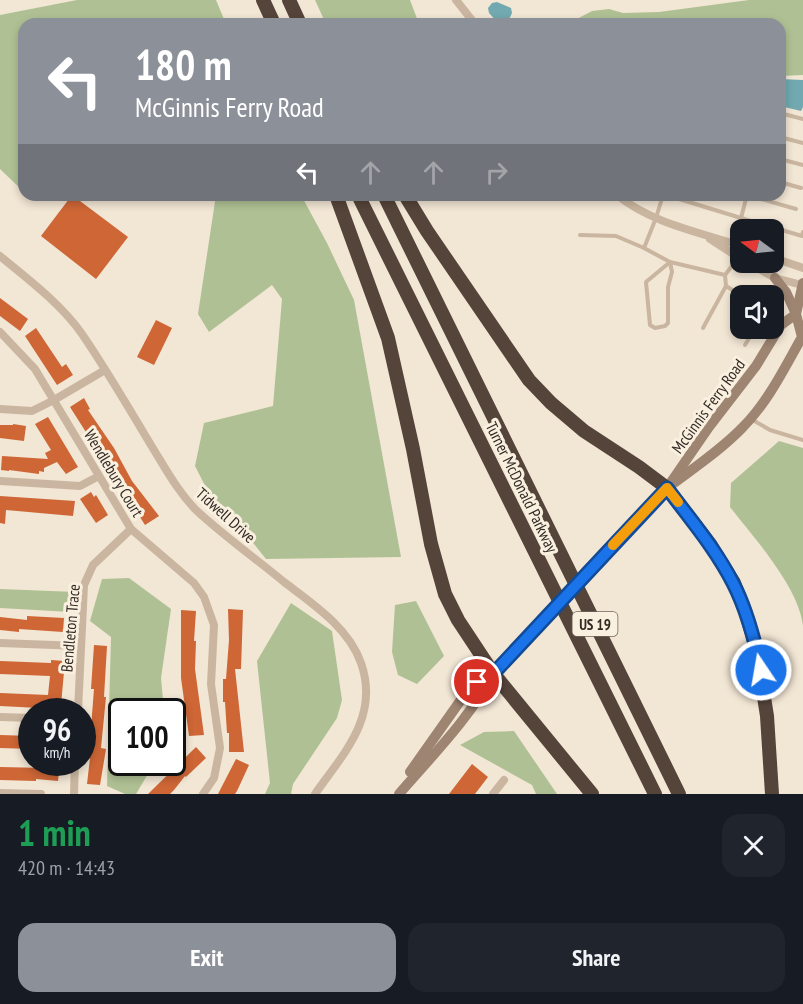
<!DOCTYPE html>
<meta charset="utf-8">
<style>
body{margin:0;font-family:"PT Sans Narrow",sans-serif;background:#20242c;color:#f1f3f6;height:100vh;display:flex;flex-direction:column;font-size:22px;white-space:nowrap}
*{box-sizing:border-box;margin:0}
p{font-size:20px;color:#9ea1a6}
.icon{flex:none;width:33px;height:33px;fill:none;stroke:currentColor;stroke-width:2;stroke-linecap:round;stroke-linejoin:round}
.map{position:relative;height:794px;overflow:hidden}
.side{display:flex;flex-direction:column;background:#171b24;flex:1}
.side>*{flex:none}
.guide{position:absolute;left:18px;top:18px;width:768px;height:183px;border-radius:18px;box-shadow:0 3px 9px #0003;background:#8c9099;color:#fff;overflow:hidden}
.needle{width:39px;rotate:285deg}
.controls{position:absolute;left:730px;top:219px;display:grid;gap:12px}
.controls a{display:grid;place-items:center;width:54px;height:54px;border-radius:12px;background:#171b24;box-shadow:0 3px 9px #0003;font-size:30px}
.speed{position:absolute;left:18px;top:698px;display:flex;gap:12px;font-size:30px;font-weight:700;text-align:center}
.speed>*{display:grid;place-content:center;width:78px;height:78px;border-radius:50%;background:#171b24;box-shadow:0 3px 9px #0003;line-height:1}
.speed small{font-size:15px;font-weight:400}
.speed .limit{border:3px solid #111;border-radius:9px;background:#fff;color:#111}
.pin{position:absolute;display:grid;place-items:center;width:51px;height:51px;color:#fff;margin:-26px;border:3px solid #fff;border-radius:50%;box-shadow:0 2px 6px #0007}
.me{position:absolute;width:66px;margin:-33px;rotate:348deg;stroke-linejoin:round;filter:drop-shadow(0 0 4px #0008)}
.turn{display:flex;align-items:center;gap:21px;height:126px;padding:0 18px;font-size:27px}
.turn .icon{width:78px;height:78px;stroke-width:2.5}
.turn b{display:block;font-size:42px;line-height:51px}
.lanes{display:flex;align-items:center;height:57px;padding:0 18px;background:#0003;justify-content:center;gap:30px;direction:ltr}
.lanes .off{opacity:.35}
.round{display:grid;place-items:center;flex:none;width:63px;height:63px;border-radius:18px;background:#20242c}
.head{display:flex;align-items:center;justify-content:space-between;height:102px;padding:0 18px}
h1{font-size:36px;font-weight:700;line-height:45px;color:#1e9e55}
.cta{display:flex;gap:12px;margin-top:auto;padding:12px 18px}
.cta a{flex:1;height:69px;border-radius:18px;background:#8c9099;color:#fff;font-size:24px;font-weight:700;line-height:69px;text-align:center}
.cta a+a{background:#20242c;color:#f1f3f6}
.map>svg:first-child{display:block}
</style>
<div class="map">
<svg width="803" height="794" viewBox="0 0 803 794">
<rect width="100%" height="100%" fill="#f2e6d4"/>
<g fill="#afc194">
<path d="M77,0h139l10,24h-202v168l-24,-23v-154z"/>
<path d="M315,0h95l9,24h-93z"/>
<path d="M749,0h54v75l-23,1v-52h-228l11,-6 12,2 17,-9 17,-2 14,4 36,-1z"/>
<path d="M216,195h85l26,48 27,57 47,257 -135,2 -25,-31 -23,-17 -23,-45 9,-43 69,-17 9,-107 -10,-14 -63,47 -11,-18z"/>
<path d="M779,441l24,7v178c-4,-39 -49,-88 -73,-119l1,-24z"/>
<path d="M129,578l42,31 -10,69 3,33h-42v51h33l-19,32h-11l-18,-8 4,-149 -21,-16 12,-42z"/>
<path d="M0,589l76,3 -5,20 -71,-4z"/>
<path d="M416,601l28,55 -27,28 -19,-9 -6,-23 3,-47z"/>
<path d="M291,603l41,28 10,69 -5,18 -44,66 -2,10h-26l5,-11 -13,-122z"/>
<path d="M514,731l43,63h-21l-4,-9 -72,-40 24,-13z"/>
</g>
<g fill="#72a9b0">
<path d="M497,2l14,6 1,5 -5,11h-8l-10,-11 -1,-5 4,-5z"/>
<path d="M780,79l23,1v27l-2,4 -21,-5z"/>
</g>
<g fill="#ce6636">
<path d="M72,195l56,42 -32,42 -55,-43z"/>
<path d="M0,298l28,21 -8,12 -20,-15z"/>
<path d="M156,320l16,8 -18,37 -17,-8z"/>
<path d="M36,328l26,39 4,-3 7,11 -16,10 -32,-49z"/>
<path d="M84,398l6,11 -2,1 26,38 18,33 27,35 -14,9 -75,-118z"/>
<path d="M48,417l30,50 -12,7 -9,-12 -13,6v4l-5,-1v3l-30,-4v1l-8,-1 1,-14 46,3 -3,-6 6,-3 -16,-26z"/>
<path d="M13,424l13,2 -2,15 -24,-3v-13h13z"/>
<path d="M91,492l3,5 2,-2 12,20 -12,8 -16,-24z"/>
<path d="M0,496l75,5 -2,15 -67,-6 -1,14 -5,-1z"/>
<path d="M228,609l15,1 -2,59h-6l9,83h-15v-19h-2l-2,-31h-2v-23h3l3,-39z"/>
<path d="M181,610l15,1 -2,30h2l-1,28 9,66 -15,1 -8,-58z"/>
<path d="M27,616l37,2 -1,14 -44,-3v3l-19,-2v-13l27,3z"/>
<path d="M94,645l13,1 -3,51h2l-5,51 5,1 -6,36 -13,-1 5,-44h-2l4,-51h-3z"/>
<path d="M51,660l14,1 -4,44 -22,-2v5l-39,-2v-13l48,2 2,-19 -50,-2v-13l51,2z"/>
<path d="M0,735l32,1v13l-32,-1z"/>
<path d="M196,747l10,11 -20,19 -1,-1 -11,14 -4,4h-22z"/>
<path d="M236,759l13,6 -12,26 -2,3h-17z"/>
<path d="M47,762h13l-2,19 -22,-2v2l-36,-1v-13l46,1z"/>
<path d="M472,764l16,13 -13,17h-26z"/>
</g>
<g fill="none" stroke-linecap="round" stroke-linejoin="round">
<g stroke="#cab6a0" stroke-width="4">
<path d="M780,113l23,6"/>
<path d="M780,137l23,6"/>
<path d="M780,159l23,6"/>
<path d="M780,182l21,6"/>
<path d="M663,195l-7,23 -12,30 26,14 55,13 13,-17"/>
<path d="M680,195l-1,4 62,19 6,-23"/>
<path d="M747,195l49,14"/>
<path d="M580,235l36,1 28,12"/>
<path d="M733,244l8,-26 61,18 1,-4"/>
<path d="M670,262l2,10 -4,15v36l-3,3 -10,2 -5,-3 -4,-43z"/>
<path d="M726,286l16,10"/>
<path d="M703,328l23,-42 -1,-11"/>
<path d="M745,345l10,-17"/>
<path d="M751,419l19,11 33,10"/>
</g>
<g stroke="#cab6a0" stroke-width="8">
<path d="M456,0l19,24"/>
<path d="M617,195c34,28 82,37 124,51"/>
<path d="M710,239l31,20"/>
<path d="M0,256c29,24 61,48 82,78 26,38 49,78 72,116 13,21 25,43 42,60 28,26 59,48 88,72 29,22 65,46 77,81 19,54 -18,91 -46,131"/>
<path d="M774,258l29,10"/>
<path d="M747,262l28,16 27,7"/>
<path d="M0,332l35,37 96,160 63,54 10,14 10,28 -3,59 9,64 -6,30 -11,16"/>
<path d="M0,409l32,2 22,-11 51,-30"/>
<path d="M0,481l80,5 19,-10"/>
<path d="M0,643l80,3"/>
<path d="M78,711l6,-126 9,-20 38,-36"/>
<path d="M0,717l32,1"/>
<path d="M0,793l41,1"/>
<path d="M74,794l1,-32"/>
<path d="M493,794l11,-14"/>
</g>
<g stroke="#9e8572" stroke-width="10">
<path d="M775,278l11,14 10,22"/>
<path d="M674,483c24,-18 49,-35 69,-56 25,-25 42,-60 59,-90l-6,-23 7,-31"/>
<path d="M410,772l53,-75 14,-15 16,-9"/>
<path d="M399,794c31,-36 73,-78 94,-121l174,-185 42,-61 47,-61 25,-41 15,-11"/>
</g>
<g stroke="#55443a" stroke-width="14">
<path d="M263,0l11,24"/>
<path d="M289,0l11,24"/>
<path d="M336,195l52,143 25,111 18,95 14,50 13,26 35,53 99,121"/>
<path d="M358,195l297,599"/>
<path d="M384,195l295,599"/>
<path d="M405,195l22,36 102,149 22,23 33,28 55,36 28,21 43,56 24,39 11,28 11,36 11,69 5,78"/>
</g>
</g>
<g fill="none" stroke-linecap="round" stroke-linejoin="round">
<defs>
<path id="route" d="M477,682l17,-9 173,-185c23,31 48,60 66,95 14,27 22,58 28,87"/>
</defs>
<use href="#route" stroke="#114b97" stroke-width="15"/>
<use href="#route" stroke="#1a73e8" stroke-width="10"/>
<path stroke="#f59e0b" stroke-width="10" d="M613,545l54,-57 11,14"/>
</g>
<g text-anchor="middle" dominant-baseline="central" stroke-width="6" stroke-linejoin="round" paint-order="stroke">
<rect fill="#faf0e0" stroke="#6f655c" stroke-width="1.5" x="572.5" y="612" width="45" height="24" rx="4.5"/>
<g font-size="15" font-weight="bold" fill="#332a24">
<text x="595" y="624">US 19</text>
</g>
<g font-size="16" fill="#332a24" stroke="#faf0e0">
<text transform="translate(708 406) rotate(-54)">McGinnis Ferry Road</text>
<text transform="translate(114 473) rotate(59)">Wendlebury Court</text>
<text transform="translate(522 487) rotate(64)">Turner McDonald Parkway</text>
<text transform="translate(226 515) rotate(42)">Tidwell Drive</text>
<text transform="translate(70 628) rotate(-85)">Bendleton Trace</text>
</g>
</g>
</svg>
<div class="controls">
<a><svg class="needle" viewBox="-14 -14 28 28"><path d="M0-13l5 13h-10z" fill="#e53935"/><path d="M0 13l5-13h-10z" fill="#9ea1a6"/></svg></a>
<a><svg class="icon" aria-label="sound" viewBox="0 0 24 24"><path d="M4 9h4l5-4v14l-5-4H4zM17 9q2 3 0 6"/></svg></a>
</div>
<div class="speed"><div>96<small>km/h</small></div><div class="limit">100</div></div>
<div class="pin" style="left:477px;top:682px;background:#d93025"><svg class="icon" aria-label="arrive" viewBox="0 0 24 24"><path d="M6 21V4h12l-3 4 3 4H6"/></svg></div>
<svg class="me" style="left:761px;top:670px" viewBox="-20 -20 40 40"><circle r="17" fill="#1a73e8" stroke="#fff" stroke-width="3"/><path d="M0-11L8 9 0 5-8 9z" fill="#fff"/></svg>
<div class="guide">
<div class="turn"><svg class="icon" aria-label="left" viewBox="0 0 24 24"><path d="M17 20v-9H6M10 6l-5 5 5 5"/></svg><div><b>180 m</b>McGinnis Ferry Road</div></div>
<div class="lanes"><svg class="icon" aria-label="left" viewBox="0 0 24 24"><path d="M17 20v-9H6M10 6l-5 5 5 5"/></svg><svg class="icon off" aria-label="ahead" viewBox="0 0 24 24"><path d="M12 20V5M6 11l6-6 6 6"/></svg><svg class="icon off" aria-label="ahead" viewBox="0 0 24 24"><path d="M12 20V5M6 11l6-6 6 6"/></svg><svg class="icon off" aria-label="right" viewBox="0 0 24 24"><path d="M7 20v-9h11M14 6l5 5-5 5"/></svg></div>
</div>
</div>
<section class="side">
<div class="head"><div><h1>1 min</h1><p>420 m · 14:43</p></div><a class="round"><svg class="icon" aria-label="close" viewBox="0 0 24 24"><path d="M6 6l12 12M18 6L6 18"/></svg></a></div>
<div class="cta"><a>Exit</a><a>Share</a></div>
</section>
